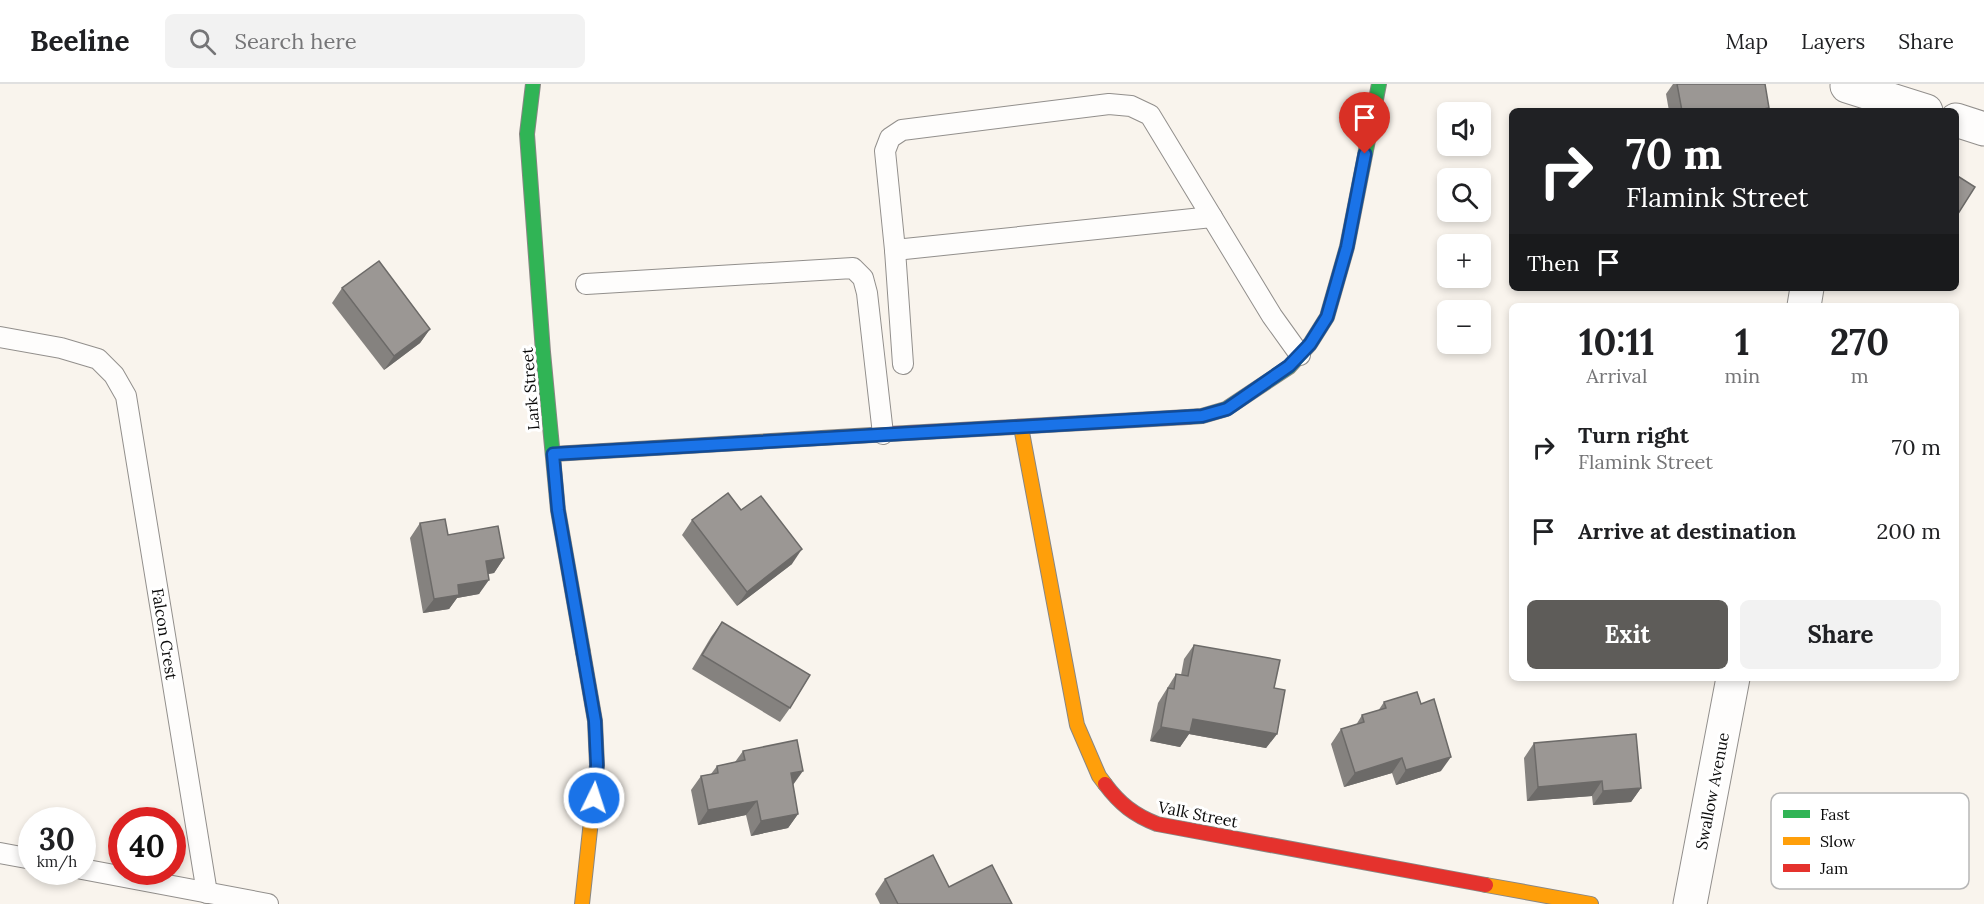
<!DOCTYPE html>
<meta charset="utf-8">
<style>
body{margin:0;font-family:Lora,serif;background:#f2f2f2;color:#202124;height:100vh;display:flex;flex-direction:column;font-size:22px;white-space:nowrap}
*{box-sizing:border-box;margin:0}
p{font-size:20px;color:#757577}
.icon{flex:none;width:33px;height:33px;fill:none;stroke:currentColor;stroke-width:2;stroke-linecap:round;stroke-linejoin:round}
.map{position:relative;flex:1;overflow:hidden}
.sheet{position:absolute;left:1509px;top:219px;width:450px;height:378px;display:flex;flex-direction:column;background:#fff;border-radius:9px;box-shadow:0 3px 9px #0003}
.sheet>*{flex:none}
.banner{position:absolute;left:1509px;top:24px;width:450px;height:183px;border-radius:9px;box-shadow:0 3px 9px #0003;background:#202124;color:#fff;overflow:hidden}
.controls{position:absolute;left:1437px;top:18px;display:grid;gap:12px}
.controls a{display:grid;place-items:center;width:54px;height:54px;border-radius:9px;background:#fff;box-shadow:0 3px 9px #0003;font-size:30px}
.speed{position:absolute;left:18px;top:723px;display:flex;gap:12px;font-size:30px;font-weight:700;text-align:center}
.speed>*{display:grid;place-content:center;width:78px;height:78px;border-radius:50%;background:#fff;box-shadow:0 3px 9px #0003;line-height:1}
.speed small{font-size:15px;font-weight:400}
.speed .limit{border:9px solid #d22;background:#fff;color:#111}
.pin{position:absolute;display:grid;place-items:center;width:51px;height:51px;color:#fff;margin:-62px -26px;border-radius:50% 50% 50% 0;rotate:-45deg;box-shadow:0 0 6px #0007}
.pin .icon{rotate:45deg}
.me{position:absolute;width:66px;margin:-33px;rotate:4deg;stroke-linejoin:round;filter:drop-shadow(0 0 4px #0008)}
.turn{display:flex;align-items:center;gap:21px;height:126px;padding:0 18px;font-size:27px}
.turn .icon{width:78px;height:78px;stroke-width:2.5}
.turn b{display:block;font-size:42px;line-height:51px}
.then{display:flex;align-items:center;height:57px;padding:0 18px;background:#0003;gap:12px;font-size:22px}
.eta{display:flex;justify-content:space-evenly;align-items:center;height:102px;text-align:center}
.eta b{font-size:36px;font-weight:700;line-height:42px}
.cta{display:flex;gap:12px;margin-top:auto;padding:12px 18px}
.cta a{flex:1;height:69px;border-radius:9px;background:#5e5c59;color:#fff;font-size:24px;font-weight:700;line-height:69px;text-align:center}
.cta a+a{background:#f2f2f2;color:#202124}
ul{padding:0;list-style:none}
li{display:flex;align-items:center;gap:18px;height:84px;padding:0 18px}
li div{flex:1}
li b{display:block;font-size:22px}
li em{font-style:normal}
header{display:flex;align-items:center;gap:36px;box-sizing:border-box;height:84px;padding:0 30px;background:#fff;border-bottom:2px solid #e0e0e0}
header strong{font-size:28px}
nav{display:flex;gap:33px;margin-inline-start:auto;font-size:21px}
.search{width:420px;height:54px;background:#f2f2f2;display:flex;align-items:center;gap:15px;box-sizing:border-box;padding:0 21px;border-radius:9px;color:#757577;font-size:22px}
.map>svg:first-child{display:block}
</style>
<header>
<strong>Beeline</strong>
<div class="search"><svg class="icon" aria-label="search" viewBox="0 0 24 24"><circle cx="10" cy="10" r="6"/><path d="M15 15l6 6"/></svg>Search here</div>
<nav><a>Map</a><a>Layers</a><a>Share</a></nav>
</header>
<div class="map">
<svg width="1984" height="820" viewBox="0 0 1984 820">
<rect width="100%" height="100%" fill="#f9f4ed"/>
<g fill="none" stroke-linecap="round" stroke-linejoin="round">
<defs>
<g id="lane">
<path d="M895,166l-10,-99 5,-13 12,-8 207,-26 22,2 19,9 122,201 28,39"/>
<path d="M586,200l267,-16 10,10 4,15 16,141"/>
<path d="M0,253l61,11 37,11 16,16 12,21 81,497"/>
<path d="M903,280l-8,-114 317,-33"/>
<path d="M0,769l32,6"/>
<path d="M82,785l186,35"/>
</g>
<g id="street">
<path d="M1847,2l79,25"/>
<path d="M1956,36l28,9"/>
<path d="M1804,222l3,-18"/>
<path d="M1690,820l43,-226"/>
</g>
<g id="fast">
<path d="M533,0l-6,50 16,218 15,158 25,142"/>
<path d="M1188,333l14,-1 24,-7 63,-42 21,-23 17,-27 20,-70 32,-163"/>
</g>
<g id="slow">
<path d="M1021,343l56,298 22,51 6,8"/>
<path d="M553,370l336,-20"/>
<path d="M1486,801l105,19"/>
<path d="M582,820l15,-139 -2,-44 -12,-69"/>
</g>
<g id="jam">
<path d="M889,350l299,-17"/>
<path d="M1105,700c15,20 29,31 52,40l329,61"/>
</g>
</defs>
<use href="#lane" stroke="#928f8c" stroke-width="22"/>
<use href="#street" stroke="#928f8c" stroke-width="35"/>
<use href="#fast" stroke="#888683" stroke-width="16"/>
<use href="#slow" stroke="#888683" stroke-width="16"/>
<use href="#jam" stroke="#888683" stroke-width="16"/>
<use href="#lane" stroke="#fefdfc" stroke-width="20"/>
<use href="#street" stroke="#fefdfc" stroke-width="33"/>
<use href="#fast" stroke="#30b455" stroke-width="14"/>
<use href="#slow" stroke="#ff9f0a" stroke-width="14"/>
<use href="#jam" stroke="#e5322d" stroke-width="14"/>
</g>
<g fill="#85827f">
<path d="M1673,0h92l2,27h-98l-3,-17z"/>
<path d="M342,204l88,41 -10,14 -36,27 -52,-67z"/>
<path d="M692,436l100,44 -55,42 -55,-71z"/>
<path d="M420,439l84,35 -10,15 -6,1 -9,20 -22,4 -8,11 -26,4 -13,-75z"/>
<path d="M722,538l68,86 -10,14 -88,-53 19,-32z"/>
<path d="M1194,561l80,43 3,46 -11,14 -77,-14 -9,13 -30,-6 8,-38 18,-29 5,1 3,-16z"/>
<path d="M1384,618l57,69 -45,14 -4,-12 -48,14 -13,-43 10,-15 15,-4 6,-10 16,-4z"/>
<path d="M1534,659l107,45 -10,14 -38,3 -1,-9 -65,5 -3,-43z"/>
<path d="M743,667l50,34 5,29 -10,14 -37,8 -5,-21 -48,10 -7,-35 10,-14 10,-2 6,-8 18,-4z"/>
<path d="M885,795l64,8 63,17h-132l-5,-10z"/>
</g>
<g fill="#6c6a68">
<path d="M1769,24l-2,3h-14z"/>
<path d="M430,245l-10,14 -36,27 10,-14z"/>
<path d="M802,465l-10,15 -55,42 10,-14z"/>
<path d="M504,474l-10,15 -18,3 10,-15z"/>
<path d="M489,496l-10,14 -22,4 -8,11 -26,4 11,-14 24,-14z"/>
<path d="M1193,635l84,15 -11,14 -77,-14 -9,13 -30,-6 11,-14z"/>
<path d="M1451,673l-10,14 -45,14 10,-15z"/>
<path d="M1402,674l-10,15 -48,14 11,-14z"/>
<path d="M803,687l-10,14 -2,-12z"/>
<path d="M1602,697l-10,15 -65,5 11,-14z"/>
<path d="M1641,704l-10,14 -38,3 10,-14z"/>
<path d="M757,717l-11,14 -48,10 10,-15z"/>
<path d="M798,730l-10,14 -37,8 10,-15z"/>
</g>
<g fill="#9b9794" stroke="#6c6a68" stroke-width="1.5">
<path d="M1677,0h88l4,24 -16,3h-71z"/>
<path d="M1956,91l19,12 -19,30z"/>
<path d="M379,177l51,68 -36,27 -52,-68z"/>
<path d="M728,409l13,17 20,-14 41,53 -55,43 -55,-72z"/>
<path d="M445,435l3,16 50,-9 6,32 -18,3 3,19 -31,5 1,10 -25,4 -14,-76z"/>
<path d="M722,538l88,53 -20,33 -88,-53z"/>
<path d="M1194,561l86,15 -6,28 11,2 -8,44 -84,-15 -3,13 -29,-5 7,-39 6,1 2,-15 12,2z"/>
<path d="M1417,608l4,12 13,-5 17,58 -45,13 -4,-12 -47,15 -14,-44 23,-7 -2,-7 24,-7 -2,-6z"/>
<path d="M1636,650l5,54 -38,3 -1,-10 -64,6 -4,-44z"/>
<path d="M797,656l6,31 -12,2 7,41 -37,7 -4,-20 -49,9 -7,-34 17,-3 -1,-7 28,-6 -2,-9z"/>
<path d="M933,771l16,32 43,-22 20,39h-114l-13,-25z"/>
</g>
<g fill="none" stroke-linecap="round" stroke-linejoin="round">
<defs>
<path id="route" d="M594,714l3,-33 -2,-44 -37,-211 -5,-56 649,-38 25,-7 62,-43 21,-22 17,-27 20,-70 18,-93"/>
</defs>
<use href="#route" stroke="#114b97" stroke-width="15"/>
<use href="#route" stroke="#1a73e8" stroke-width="10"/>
</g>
<g text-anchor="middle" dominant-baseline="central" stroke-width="6" stroke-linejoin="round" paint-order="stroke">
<g font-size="16" fill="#0a0a0a" stroke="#fff">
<text transform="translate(530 305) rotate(-95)">Lark Street</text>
<text transform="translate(165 550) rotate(81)">Falcon Crest</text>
<text transform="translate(1712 707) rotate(-79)">Swallow Avenue</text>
<text transform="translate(1198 730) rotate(11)">Valk Street</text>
</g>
</g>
<rect x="1771" y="709" width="198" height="96" rx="9" fill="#fff" stroke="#b6b6b6" stroke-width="1.5"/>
<rect x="1783" y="726" width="27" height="8" fill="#30b455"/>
<rect x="1783" y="753" width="27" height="8" fill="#ff9f0a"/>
<rect x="1783" y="780" width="27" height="8" fill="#e5322d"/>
<g font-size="16" fill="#0a0a0a">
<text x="1820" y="736">Fast</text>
<text x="1820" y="763">Slow</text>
<text x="1820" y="790">Jam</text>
</g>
</svg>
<div class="controls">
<a><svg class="icon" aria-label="sound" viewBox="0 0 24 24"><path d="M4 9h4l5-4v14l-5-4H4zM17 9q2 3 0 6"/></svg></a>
<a><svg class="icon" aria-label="search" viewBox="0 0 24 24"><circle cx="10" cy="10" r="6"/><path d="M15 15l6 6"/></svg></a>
<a>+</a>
<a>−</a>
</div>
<div class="speed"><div>30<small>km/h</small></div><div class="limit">40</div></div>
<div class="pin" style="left:1365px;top:70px;background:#d93025"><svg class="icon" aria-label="arrive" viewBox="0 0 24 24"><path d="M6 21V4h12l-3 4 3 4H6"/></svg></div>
<svg class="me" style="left:594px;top:714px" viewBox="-20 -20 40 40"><circle r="17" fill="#1a73e8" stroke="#fff" stroke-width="3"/><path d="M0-11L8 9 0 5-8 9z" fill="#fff"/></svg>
<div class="banner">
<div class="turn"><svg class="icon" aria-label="right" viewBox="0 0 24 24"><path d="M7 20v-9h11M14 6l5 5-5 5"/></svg><div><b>70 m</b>Flamink Street</div></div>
<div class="then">Then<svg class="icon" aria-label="arrive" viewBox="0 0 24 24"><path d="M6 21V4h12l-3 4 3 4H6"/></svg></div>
</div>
<section class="sheet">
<div class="eta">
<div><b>10:11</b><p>Arrival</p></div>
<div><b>1</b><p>min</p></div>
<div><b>270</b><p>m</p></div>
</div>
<ul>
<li><svg class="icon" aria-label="right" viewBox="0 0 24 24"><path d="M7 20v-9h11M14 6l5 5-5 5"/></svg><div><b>Turn right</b><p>Flamink Street</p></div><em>70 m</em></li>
<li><svg class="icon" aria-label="arrive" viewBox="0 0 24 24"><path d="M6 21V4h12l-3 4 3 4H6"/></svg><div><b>Arrive at destination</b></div><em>200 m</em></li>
</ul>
<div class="cta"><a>Exit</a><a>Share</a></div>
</section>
</div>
